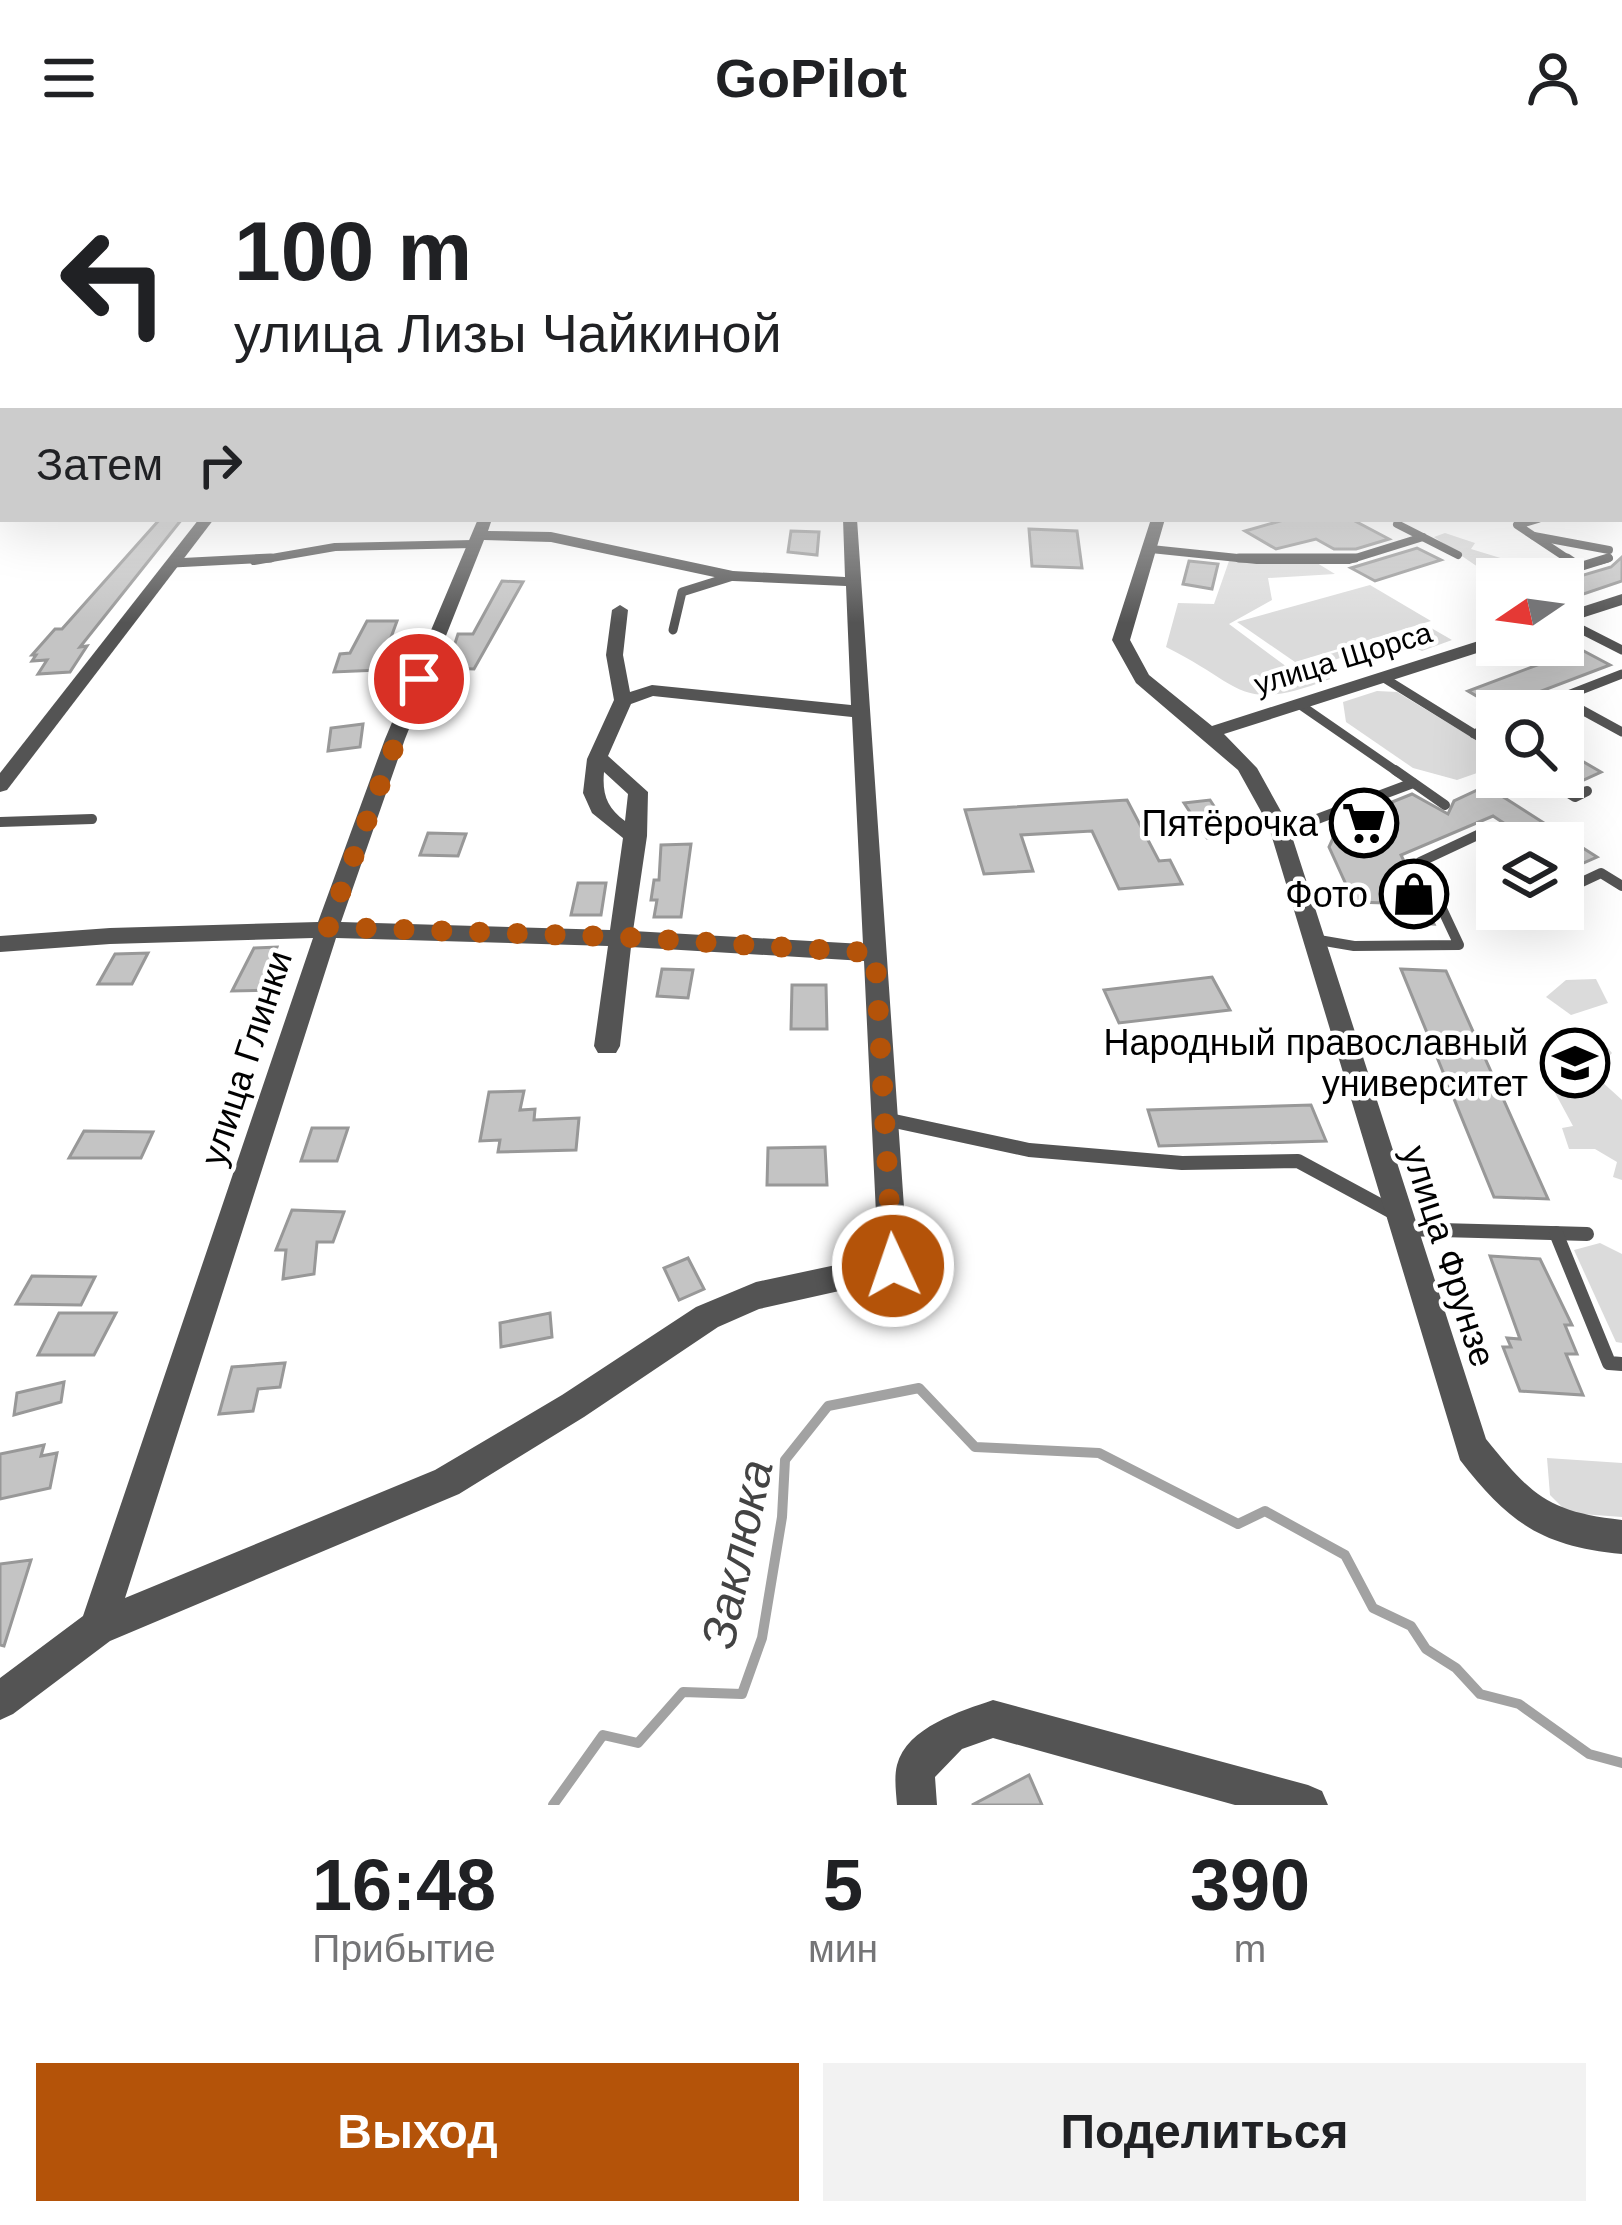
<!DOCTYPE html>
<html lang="ru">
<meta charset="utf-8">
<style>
body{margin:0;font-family:Helvetica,sans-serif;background:#f2f2f2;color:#202124;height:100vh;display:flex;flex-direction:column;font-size:45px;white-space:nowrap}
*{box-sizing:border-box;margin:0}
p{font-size:39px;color:#757577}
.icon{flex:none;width:66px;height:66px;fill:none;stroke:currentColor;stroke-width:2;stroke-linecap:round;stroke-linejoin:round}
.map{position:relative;height:1649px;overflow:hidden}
.side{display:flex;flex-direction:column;background:#fff;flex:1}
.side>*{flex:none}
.banner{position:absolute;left:0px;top:0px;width:1623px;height:366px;box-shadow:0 12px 48px #0002;background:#fff;color:#202124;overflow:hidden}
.needle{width:78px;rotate:257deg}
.controls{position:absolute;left:1476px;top:402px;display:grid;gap:24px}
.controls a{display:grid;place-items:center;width:108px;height:108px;border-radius:0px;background:#fff;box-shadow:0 12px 48px #0002;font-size:60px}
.pin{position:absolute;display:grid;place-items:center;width:102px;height:102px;color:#fff;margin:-51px;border:6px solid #fff;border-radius:50%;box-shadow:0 3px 12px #0007}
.me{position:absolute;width:132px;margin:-66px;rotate:357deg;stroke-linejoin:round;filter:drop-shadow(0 0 9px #0008)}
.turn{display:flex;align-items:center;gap:42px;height:252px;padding:0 36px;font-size:54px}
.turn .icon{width:156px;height:156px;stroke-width:2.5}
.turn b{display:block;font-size:84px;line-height:102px}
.then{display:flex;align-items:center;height:114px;padding:0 36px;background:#0003;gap:24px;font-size:45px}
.eta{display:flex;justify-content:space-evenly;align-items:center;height:204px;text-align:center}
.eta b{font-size:72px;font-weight:800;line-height:84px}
.button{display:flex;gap:24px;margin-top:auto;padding:24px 36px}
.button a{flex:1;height:138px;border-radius:0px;background:#b45309;color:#fff;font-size:48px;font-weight:800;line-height:138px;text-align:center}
.button a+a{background:#f2f2f2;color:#202124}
header{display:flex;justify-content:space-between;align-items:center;height:156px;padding:0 36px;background:#fff;font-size:54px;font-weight:800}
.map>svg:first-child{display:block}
</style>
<header><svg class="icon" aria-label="menu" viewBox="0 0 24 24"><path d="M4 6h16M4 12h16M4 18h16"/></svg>GoPilot<svg class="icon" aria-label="person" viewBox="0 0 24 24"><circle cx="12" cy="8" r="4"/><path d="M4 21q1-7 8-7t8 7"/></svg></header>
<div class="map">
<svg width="1622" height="1649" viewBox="0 0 1622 1649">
<rect width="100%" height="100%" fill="#fff"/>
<g fill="#dbdbdb">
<path d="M1445,377l30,10 -4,6 62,19 -12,11 -24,1 -63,-43z"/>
<path d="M1229,405l88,2 18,11 -67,4 4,22 -43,24 58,43 139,-42 26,15 -30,11 -28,-12 -74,26 10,14c-92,35 -85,7 -164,-32l12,-44 36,1z"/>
<path d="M1370,429l61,36 -136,41 -58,-40z"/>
<path d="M1377,535l20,1 94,57 6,17 -40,14 -44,-12 -67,-46 -3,-20z"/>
<path d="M1596,823l12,24 -37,12 -25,-18 20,-17z"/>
<path d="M1571,872l26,8 15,17 -13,13 1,14 22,20v80l-9,-3 4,-15 -22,-13h-26l-7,-21 11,-2 -33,-61 47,11 -23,-20z"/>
<path d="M1600,1087l22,11v89l-6,-1 -42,-92z"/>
<path d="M1547,1302l75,5v54l-54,-4 -18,-18z"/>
</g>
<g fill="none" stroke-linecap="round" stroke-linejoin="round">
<path stroke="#a2a2a2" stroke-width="10" d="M553,1649l50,-70 35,8 45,-51 59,2 20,-56 20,-121 3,-57 43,-54 91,-18 56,59 124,6 139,71 27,-13 80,44 28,53 38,18 15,23 30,19 24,26 39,10 70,50 33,9"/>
</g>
<g fill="#c4c4c4" stroke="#989898" stroke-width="3">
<path d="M160,363h22l-102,128 7,-1 -17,26 -32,2 9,-14 -15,1 4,-6h-4l23,-26h7z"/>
<path d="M1287,363h64l38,20 -33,10h-22l-18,-10 -40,10 -31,-18z"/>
<path d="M1029,373l48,2 5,37 -50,-2z"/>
<path d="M791,375l28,1 -2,23 -29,-3z"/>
<path d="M1417,392l24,12 -66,21 -24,-13z"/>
<path d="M1622,401v24l-59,20v-20l48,-14z"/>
<path d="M1189,405l29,3 -6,25 -29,-5z"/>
<path d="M502,425l21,1 -49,87 -27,-1 11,-34h15z"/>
<path d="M367,465h30l-18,49 -45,2 6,-18 10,-1z"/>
<path d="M1580,493l30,16 -113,43 -29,-17z"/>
<path d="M363,568l-3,23 -32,4 3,-23z"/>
<path d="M1563,594l38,22 -24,11 -14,-8z"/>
<path d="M1486,630l111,71 -25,11 -9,-6v-19h-29l-41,-27 -92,39 33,69 -39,-2 -9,-19 -32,-1 -25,-55 11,-24 72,-29 36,20 6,-13z"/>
<path d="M1127,644l32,61 11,-1 12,24 -63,5 -27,-58 -71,4 12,36 -49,3 -19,-64z"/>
<path d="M1210,644l23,35 -26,3 -23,-35z"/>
<path d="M428,677l38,1 -8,22 -38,-1z"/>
<path d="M691,688l-10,73h-27l3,-17h-6l3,-20h5l2,-35z"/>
<path d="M578,727h28l-5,32h-30z"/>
<path d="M277,791l-6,17 18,1 -10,25 -47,1 22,-43z"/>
<path d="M148,797l-16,31h-34l17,-30z"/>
<path d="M662,813l31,1 -5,28 -31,-2z"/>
<path d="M1401,813l45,2 102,228 -54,-2z"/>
<path d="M1212,821l18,33 -111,13 -15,-33z"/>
<path d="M792,829h34l1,44h-36z"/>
<path d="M524,935l-4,19 15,-1 -1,11 45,-2 -3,32 -78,2 2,-12 -20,1 9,-49z"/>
<path d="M1311,949l15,36 -167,5 -11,-36z"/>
<path d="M312,972h36l-11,33h-36z"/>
<path d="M84,975l69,1 -12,26h-72z"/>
<path d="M825,991l2,38h-60l1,-37z"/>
<path d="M292,1054l52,2 -11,30h-16l-3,32 -31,5 3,-29h-10z"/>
<path d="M1490,1100l50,3 32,66h-7l12,29h-11l17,41 -63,-4 -17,-44h8l-4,-9 13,1z"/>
<path d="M688,1102l16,31 -25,11 -15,-32z"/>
<path d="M32,1120l63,1 -14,28 -65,-1z"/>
<path d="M59,1157h57l-22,42h-56z"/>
<path d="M550,1157l2,24 -51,10 -1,-24z"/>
<path d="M285,1207l-5,24 -22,2 -5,22 -34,3 13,-47z"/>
<path d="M64,1226l-3,20 -47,13 3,-22z"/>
<path d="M44,1289l-3,11 16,-3 -7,35 -50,11v-45z"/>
<path d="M31,1404l-27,86 -4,-1v-81z"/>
<path d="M1029,1619l13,30h-70z"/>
</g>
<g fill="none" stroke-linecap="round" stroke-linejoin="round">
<g stroke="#545454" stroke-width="8">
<path d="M1538,363l-21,6 54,36"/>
<path d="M1397,368l61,31"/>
<path d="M1534,380l75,14"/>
<path d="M1151,393l106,11h92l74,-23"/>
<path d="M254,405l81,-14 138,-3"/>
<path d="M1599,405l10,-3"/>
</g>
<g stroke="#545454" stroke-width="9">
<path d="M1239,402h116"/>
<path d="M1567,402l13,9"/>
<path d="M173,407l98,-5"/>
<path d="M1540,423l68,-21"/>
<path d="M1497,437l-6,1 6,3"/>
<path d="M1563,464l59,30"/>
<path d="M673,474l9,-38 51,-16"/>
<path d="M1384,522l113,70"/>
<path d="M1560,542l62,34"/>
<path d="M1299,548l100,69"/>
<path d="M1527,555l95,-37"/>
<path d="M1474,578l23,-9"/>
</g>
<g stroke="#545454" stroke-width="10">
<path d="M1395,614l50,35"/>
<path d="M1543,621l32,20 12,-6"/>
<path d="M0,666l92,-3"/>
<path d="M1280,677l133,-50"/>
<path d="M1563,728l6,4 32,-15 21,13"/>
<path d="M1313,783l41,7 105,-1 -39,-83 64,-30 17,11"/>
</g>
<g stroke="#545454" stroke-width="14">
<path d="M885,963l144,31 153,13 116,-2 98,53"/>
<path d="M1402,1073l185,5"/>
<path d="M1556,1077l53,130 13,1"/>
</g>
<g fill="#545454" fill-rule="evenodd">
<path d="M0,328h3l-3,9z"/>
<path d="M199,363h15l-207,271 -7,2v-19z"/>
<path d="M478,363h14l-4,12 63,1 182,39 112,6 -2,-58h14l51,747 -5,9 -10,4 -134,30 -41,18 -134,90 -125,77 -349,147 -97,73 -13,6v-42l83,-62 230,-678 -203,6 -110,8v-16l110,-8 208,-6 67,-183zM484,384l67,2 182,39 113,5 5,119 -199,-20 -22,7 -7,-37 5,-45 -8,-5 -8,5 -6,45 8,45 -27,59 -4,34 9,20 31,25 -13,92 -269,-8 64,-183zM653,540l199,21 11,227 -230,-13 14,-95 1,-44 -40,-36 23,-52zM604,616l24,22 -3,27c-18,-13 -23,-27 -21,-49zM336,782l272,8 -14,100 4,7h18l4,-7 11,-99 233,14 14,295 -122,26 -60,25 -134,88 -127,75 -310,128z"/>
<path d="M1151,363h14l-35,121 19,35 63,51 279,-89 6,-1v9h5l-278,89 33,34 31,56 198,615c45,56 62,73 136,81v34c-81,-8 -113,-31 -162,-94l-192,-636 -30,-54 -102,-87 -24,-43z"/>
<path d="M1622,438v11l-59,19v-11z"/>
<path d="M993,1544l315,85 14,6 6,14h-93l-242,-67 -31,11 -27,28 2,28h-40c-1,-13 -3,-28 0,-40 10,-38 64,-54 96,-65z"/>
</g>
<path fill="#212121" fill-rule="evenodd" d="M1620,355h2v9l-6,-1h4z"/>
</g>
<linearGradient id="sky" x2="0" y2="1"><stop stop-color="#8cadcc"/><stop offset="0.51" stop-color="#fff"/><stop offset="1" stop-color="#fff" stop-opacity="0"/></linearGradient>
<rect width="1622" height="467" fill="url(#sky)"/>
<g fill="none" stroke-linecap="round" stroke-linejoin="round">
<path stroke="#b45309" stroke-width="21" stroke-dasharray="0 37.8" d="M419,523l-91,248 293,10 254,16 18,313"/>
</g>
<defs>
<symbol id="supermarket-ring" viewBox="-11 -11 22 22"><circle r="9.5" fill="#fff" stroke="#000" stroke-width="1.5"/><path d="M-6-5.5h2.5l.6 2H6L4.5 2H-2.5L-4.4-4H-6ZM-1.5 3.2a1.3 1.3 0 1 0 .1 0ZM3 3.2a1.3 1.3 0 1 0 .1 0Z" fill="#000"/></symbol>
<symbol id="shop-ring" viewBox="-11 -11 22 22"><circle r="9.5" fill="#fff" stroke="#000" stroke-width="1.5"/><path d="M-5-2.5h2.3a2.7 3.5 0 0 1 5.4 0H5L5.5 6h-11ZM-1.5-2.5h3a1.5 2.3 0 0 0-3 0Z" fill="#000"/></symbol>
<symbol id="university-ring" viewBox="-11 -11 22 22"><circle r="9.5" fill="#fff" stroke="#000" stroke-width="1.5"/><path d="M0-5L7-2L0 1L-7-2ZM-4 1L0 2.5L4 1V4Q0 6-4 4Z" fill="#000"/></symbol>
</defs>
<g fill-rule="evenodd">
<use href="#supermarket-ring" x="1326" y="629" width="76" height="76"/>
<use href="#shop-ring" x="1376" y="700" width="76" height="76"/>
<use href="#university-ring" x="1537" y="869" width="76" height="76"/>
</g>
<g text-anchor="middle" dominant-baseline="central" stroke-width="9" stroke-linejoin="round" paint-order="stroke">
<g font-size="30" fill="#000" stroke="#fff">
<text transform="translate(1343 502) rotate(-17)">улица Щорса</text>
</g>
<g font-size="36" fill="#000" stroke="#fff" text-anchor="end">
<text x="1318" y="667">Пятёрочка</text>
<text x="1368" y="738">Фото</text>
<text x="1528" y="886">Народный православный<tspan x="1528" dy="41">университет</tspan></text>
</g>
<g font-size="36" fill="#000" stroke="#fff">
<text transform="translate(246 902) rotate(-72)">улица Глинки</text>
<text transform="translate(1449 1100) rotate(72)">улица Фрунзе</text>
</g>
<g font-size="48" font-style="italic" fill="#434343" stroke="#fff">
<text transform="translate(737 1398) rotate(-78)">Заклюка</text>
</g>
</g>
</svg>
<div class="controls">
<a><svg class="needle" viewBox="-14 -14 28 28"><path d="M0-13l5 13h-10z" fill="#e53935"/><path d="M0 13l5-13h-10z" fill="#757577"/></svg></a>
<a><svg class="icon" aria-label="search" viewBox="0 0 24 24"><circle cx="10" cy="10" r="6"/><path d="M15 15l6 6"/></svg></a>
<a><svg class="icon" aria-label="layers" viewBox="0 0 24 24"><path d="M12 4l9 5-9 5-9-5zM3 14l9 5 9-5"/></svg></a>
</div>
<div class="pin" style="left:419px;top:523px;background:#d93025"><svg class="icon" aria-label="arrive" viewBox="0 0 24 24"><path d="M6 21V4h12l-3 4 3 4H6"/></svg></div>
<svg class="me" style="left:893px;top:1110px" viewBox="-20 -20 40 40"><circle r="17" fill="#b45309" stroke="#fff" stroke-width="3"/><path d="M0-11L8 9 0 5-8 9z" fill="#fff"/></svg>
<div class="banner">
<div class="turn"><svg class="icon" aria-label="left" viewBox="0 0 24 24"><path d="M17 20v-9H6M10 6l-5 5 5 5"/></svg><div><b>100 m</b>улица Лизы Чайкиной</div></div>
<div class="then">Затем<svg class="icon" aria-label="right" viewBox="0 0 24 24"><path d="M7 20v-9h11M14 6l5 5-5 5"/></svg></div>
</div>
</div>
<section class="side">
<div class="eta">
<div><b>16:48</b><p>Прибытие</p></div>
<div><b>5</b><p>мин</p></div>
<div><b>390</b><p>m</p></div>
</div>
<div class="button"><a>Выход</a><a>Поделиться</a></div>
</section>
